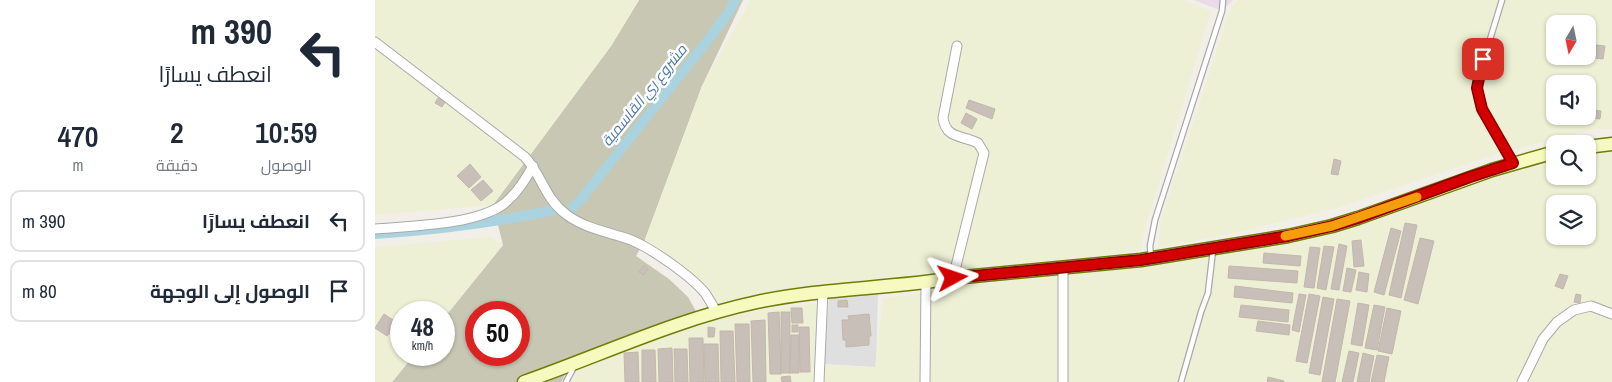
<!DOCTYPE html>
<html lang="ar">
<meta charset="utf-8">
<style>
body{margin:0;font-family:"Archivo Narrow",Cairo,sans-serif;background:#f2f2f3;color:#1f2937;direction:rtl;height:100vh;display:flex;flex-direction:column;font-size:19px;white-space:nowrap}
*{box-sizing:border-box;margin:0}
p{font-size:16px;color:#747a83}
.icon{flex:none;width:28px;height:28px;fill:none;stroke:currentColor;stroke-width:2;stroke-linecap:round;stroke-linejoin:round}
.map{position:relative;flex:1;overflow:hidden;direction:ltr}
.details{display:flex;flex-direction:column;background:#fff;width:375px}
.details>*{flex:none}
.hud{background:#fff;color:#1f2937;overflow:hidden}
.needle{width:32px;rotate:189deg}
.tools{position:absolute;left:1171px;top:15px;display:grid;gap:10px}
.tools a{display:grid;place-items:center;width:50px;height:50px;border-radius:10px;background:#fff;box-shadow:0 1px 4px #0004;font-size:25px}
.speed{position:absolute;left:15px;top:301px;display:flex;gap:10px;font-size:25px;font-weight:700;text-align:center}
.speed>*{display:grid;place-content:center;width:65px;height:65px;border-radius:50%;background:#fff;box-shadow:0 1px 4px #0004;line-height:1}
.speed small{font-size:12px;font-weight:400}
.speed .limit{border:8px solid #d22;background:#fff;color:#111}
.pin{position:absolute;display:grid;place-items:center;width:42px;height:42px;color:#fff;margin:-21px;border-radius:10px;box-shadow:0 2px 8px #0006}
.me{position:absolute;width:55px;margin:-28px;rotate:85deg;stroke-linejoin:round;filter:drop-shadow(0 0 4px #0008)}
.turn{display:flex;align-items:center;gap:18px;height:105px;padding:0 20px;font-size:22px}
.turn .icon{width:65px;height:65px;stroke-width:2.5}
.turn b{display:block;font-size:35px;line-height:42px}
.eta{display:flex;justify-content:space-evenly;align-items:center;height:85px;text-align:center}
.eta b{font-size:30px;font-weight:600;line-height:35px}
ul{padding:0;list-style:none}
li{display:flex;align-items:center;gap:15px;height:62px;margin:0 10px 8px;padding:0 10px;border:2px solid #e0e1e3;border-radius:10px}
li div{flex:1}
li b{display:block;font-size:19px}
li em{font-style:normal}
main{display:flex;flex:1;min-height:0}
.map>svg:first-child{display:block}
</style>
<main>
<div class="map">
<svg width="1237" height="382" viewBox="0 0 1237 382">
<rect width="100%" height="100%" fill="#f2efe9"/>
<path fill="#e0dfdf" d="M503,294l-2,73 -52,-3 5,-67z"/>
<path fill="#ebdbe8" d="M819,0h39l-11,11z"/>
<path fill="#c7c7b4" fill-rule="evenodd" d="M264,0h104l-41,86 -58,156 -8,14 33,23 19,18 9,16 -123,46 -13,23h-169l22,-27h30v-37l59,-73 -10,-40 118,-159zM101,312h43v43h-43z"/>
<g fill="#eef0d5" fill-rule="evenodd">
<path d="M0,0h264l-28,46 -118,159 -118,10z"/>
<path d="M376,0h431l29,11 -68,225 -1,15 -317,35 -105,21 -32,-34 -35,-30 -9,-1 58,-156z"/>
<path d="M863,0h374v129h-16l-100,25 -163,55 -93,23 -82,16 3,-28 70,-213zM1180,24h32v32h-32zM1180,84h32v32h-32z"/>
<path d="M1237,144v238h-1040l10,-17 42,-29 35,-11 58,-12 107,-10 1,62 50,2 8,-69 269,-39 134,-22 269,-84v23h32l1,-29zM1180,204h32v32h-32z"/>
<path d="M116,237l12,8 -59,73v-6h-43v43h13l-22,27h-17v-135z"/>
</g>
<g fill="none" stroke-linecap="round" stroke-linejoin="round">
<g stroke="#aad3df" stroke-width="10">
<path d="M198,207l6,-5 129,-162 21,-28 6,-12"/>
<path d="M0,234c60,-4 119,-11 178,-24"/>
</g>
</g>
<g fill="#c7bfb8" stroke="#c4b6ab">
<path d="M1212,44l18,2 -2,13 -19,-2 3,-1z"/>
<path d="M63,98l7,4 -3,5 -7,-4z"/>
<path d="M594,100l26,9 -3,10 -26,-11z"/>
<path d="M1217,110l9,1 -1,8 -9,-1z"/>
<path d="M591,113l11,6 -5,10 -11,-6z"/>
<path d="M959,159l7,2 -3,14 -7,-1z"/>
<path d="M95,164l11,13 -12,11 -12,-12z"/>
<path d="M108,180l10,11 -12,10 -10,-11z"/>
<path d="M1030,223l12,2 -16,73 -12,-3z"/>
<path d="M1016,228l10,3 -17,64 -10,-3z"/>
<path d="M1045,238l14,3 -16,63 -14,-4z"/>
<path d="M986,240l3,26 -10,1 -2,-26z"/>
<path d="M964,244l8,2 -8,44 -8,-1z"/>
<path d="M949,246l10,1 -8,43 -9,-2z"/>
<path d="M935,247l10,1 -6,40 -10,-1z"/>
<path d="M889,253l37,3 -1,10 -37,-3z"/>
<path d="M269,265l4,4 -4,6 -5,-3z"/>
<path d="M854,266l69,5 -1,12 -69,-5z"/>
<path d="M972,268l9,2 -5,22 -8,-1z"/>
<path d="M984,272l10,2 -2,18 -11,-2z"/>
<path d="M1185,274l8,2 -5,13 -8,-3z"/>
<path d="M860,286l58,7 -1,10 -58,-6z"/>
<path d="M924,294l7,1 -7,37 -7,-2z"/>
<path d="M934,294l11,2 -13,67 -11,-2z"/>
<path d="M1201,294l5,1 -1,8 -6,-1z"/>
<path d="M948,297l11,2 -14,76 -11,-2z"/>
<path d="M962,299l13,2 -15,81h-13z"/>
<path d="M472,300l1,7h-10v-6z"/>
<path d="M983,303l11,2 -7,41 -11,-2z"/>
<path d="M866,305l48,5 -1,12 -49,-5z"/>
<path d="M999,305l11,2 -8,43 -12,-2z"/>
<path d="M416,308h11l1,15h-11z"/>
<path d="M1012,308l14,3 -9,43 -14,-3z"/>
<path d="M404,312l2,62h-11l-2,-61z"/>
<rect x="406" y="312" width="9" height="61"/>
<path d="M9,314l12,8 -3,5 3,1 -4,7 -3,-2 -2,3 -12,-8z"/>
<path d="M494,314l2,22h-2v9l-23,2v-7h-3l-1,-20h7l-1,-4z"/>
<path d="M390,320l1,62h-13l-2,-61z"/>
<path d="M883,321l32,4 -1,10 -33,-4z"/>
<path d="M360,324h14l1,58h-13z"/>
<rect x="417" y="325" width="6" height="7"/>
<path d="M333,327l7,1 -1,9h-6z"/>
<path d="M424,327h10l1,45h-10z"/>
<path d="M345,331h13l2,51h-14z"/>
<path d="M416,335h8v38h-9z"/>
<path d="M314,338h14l1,44h-14z"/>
<path d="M329,344h14l1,38h-14z"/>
<path d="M297,348l1,34h-14l-1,-33z"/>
<path d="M299,349h13l1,33h-13z"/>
<path d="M267,350h13l1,32h-14z"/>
<path d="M974,351l10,2 -6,29h-11z"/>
<path d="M263,352l1,30h-14l-1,-29z"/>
<path d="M988,353l11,3 -5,26h-12z"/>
<path d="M1002,355l12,2 -5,25h-13z"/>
<path d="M415,376l1,6h-9l-1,-5z"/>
<path d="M893,377l16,4v1h-17z"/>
</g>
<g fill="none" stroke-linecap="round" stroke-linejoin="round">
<defs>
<g id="lane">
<path d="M1127,0l-18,59 -7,30 5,20 30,53"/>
<path d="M776,258l-1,-12 5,-26 67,-209 1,-11"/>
<path d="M191,382l8,-15"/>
<path d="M806,382l20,-70 7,-19 5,-43"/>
</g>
<g id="street">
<path d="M0,42l150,115c18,20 19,41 42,58 19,14 42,17 64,25 20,8 60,36 74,53 4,6 8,13 12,20"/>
<path d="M0,229c35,-3 103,-4 130,-26 13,-11 20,-23 28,-37"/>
<path d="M578,278l31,-125 -6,-10c-16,-8 -32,-4 -35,-25l14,-72"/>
<path d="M444,382l4,-91"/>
<path d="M550,382l1,-99"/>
<path d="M688,382v-114"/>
<path d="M1147,382l21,-43 14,-17 17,-12 17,-4 21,8"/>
</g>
<g id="secondary">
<path d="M1212,147l25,-3"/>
<path d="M149,382c77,-27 153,-63 233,-80 65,-14 131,-13 196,-24l188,-18 147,-24 44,-10 26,-8 134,-48 63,-18"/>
</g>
</defs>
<use href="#lane" stroke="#a9a9a9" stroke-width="7"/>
<use href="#street" stroke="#a9a9a9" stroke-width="11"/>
<use href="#secondary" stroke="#707d05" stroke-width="15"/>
<use href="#lane" stroke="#fff" stroke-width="4.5"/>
<use href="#street" stroke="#fff" stroke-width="9"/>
<use href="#secondary" stroke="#f7fabf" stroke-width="12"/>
</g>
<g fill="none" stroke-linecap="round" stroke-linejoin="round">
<defs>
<path id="route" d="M578,278l188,-18 147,-24 44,-10 26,-8 112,-41 43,-14 -31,-54 -5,-21 6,-29"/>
</defs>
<use href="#route" stroke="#8a0000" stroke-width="12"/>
<use href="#route" stroke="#d40000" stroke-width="9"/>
<path stroke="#f59e0b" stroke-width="9" d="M910,236l47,-10 85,-29"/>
</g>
<g text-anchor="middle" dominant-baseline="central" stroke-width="5" stroke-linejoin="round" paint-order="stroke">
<g font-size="15" font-style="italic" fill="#4a7aab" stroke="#fff">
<text transform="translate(269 95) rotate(-51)">مشروع ري القاسمية</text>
</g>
</g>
</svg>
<div class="tools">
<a><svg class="needle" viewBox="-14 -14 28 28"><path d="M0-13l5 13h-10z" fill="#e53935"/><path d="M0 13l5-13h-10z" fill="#747a83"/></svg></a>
<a><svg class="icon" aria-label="sound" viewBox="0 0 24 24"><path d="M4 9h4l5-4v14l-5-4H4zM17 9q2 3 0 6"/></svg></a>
<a><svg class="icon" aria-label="search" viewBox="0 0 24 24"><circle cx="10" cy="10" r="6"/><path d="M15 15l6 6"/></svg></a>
<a><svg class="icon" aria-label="layers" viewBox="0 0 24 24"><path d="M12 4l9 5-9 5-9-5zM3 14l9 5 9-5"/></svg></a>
</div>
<div class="speed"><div>48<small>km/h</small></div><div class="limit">50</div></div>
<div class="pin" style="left:1108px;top:59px;background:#d93025"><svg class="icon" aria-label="arrive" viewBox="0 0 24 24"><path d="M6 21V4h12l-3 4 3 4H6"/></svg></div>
<svg class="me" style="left:578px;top:278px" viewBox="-20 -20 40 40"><path d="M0-17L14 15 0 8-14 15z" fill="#d40000" stroke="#fff" stroke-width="4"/></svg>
</div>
<section class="details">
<div class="hud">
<div class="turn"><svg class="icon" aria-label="left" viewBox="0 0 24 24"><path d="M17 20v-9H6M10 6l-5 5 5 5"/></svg><div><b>390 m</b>انعطف يسارًا</div></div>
</div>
<div class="eta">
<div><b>10:59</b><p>الوصول</p></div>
<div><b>2</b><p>دقيقة</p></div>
<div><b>470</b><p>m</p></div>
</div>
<ul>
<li><svg class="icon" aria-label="left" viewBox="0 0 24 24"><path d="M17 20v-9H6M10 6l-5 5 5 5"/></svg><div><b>انعطف يسارًا</b></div><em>390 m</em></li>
<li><svg class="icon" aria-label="arrive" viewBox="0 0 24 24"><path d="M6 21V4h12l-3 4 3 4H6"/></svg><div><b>الوصول إلى الوجهة</b></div><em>80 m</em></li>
</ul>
</section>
</main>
